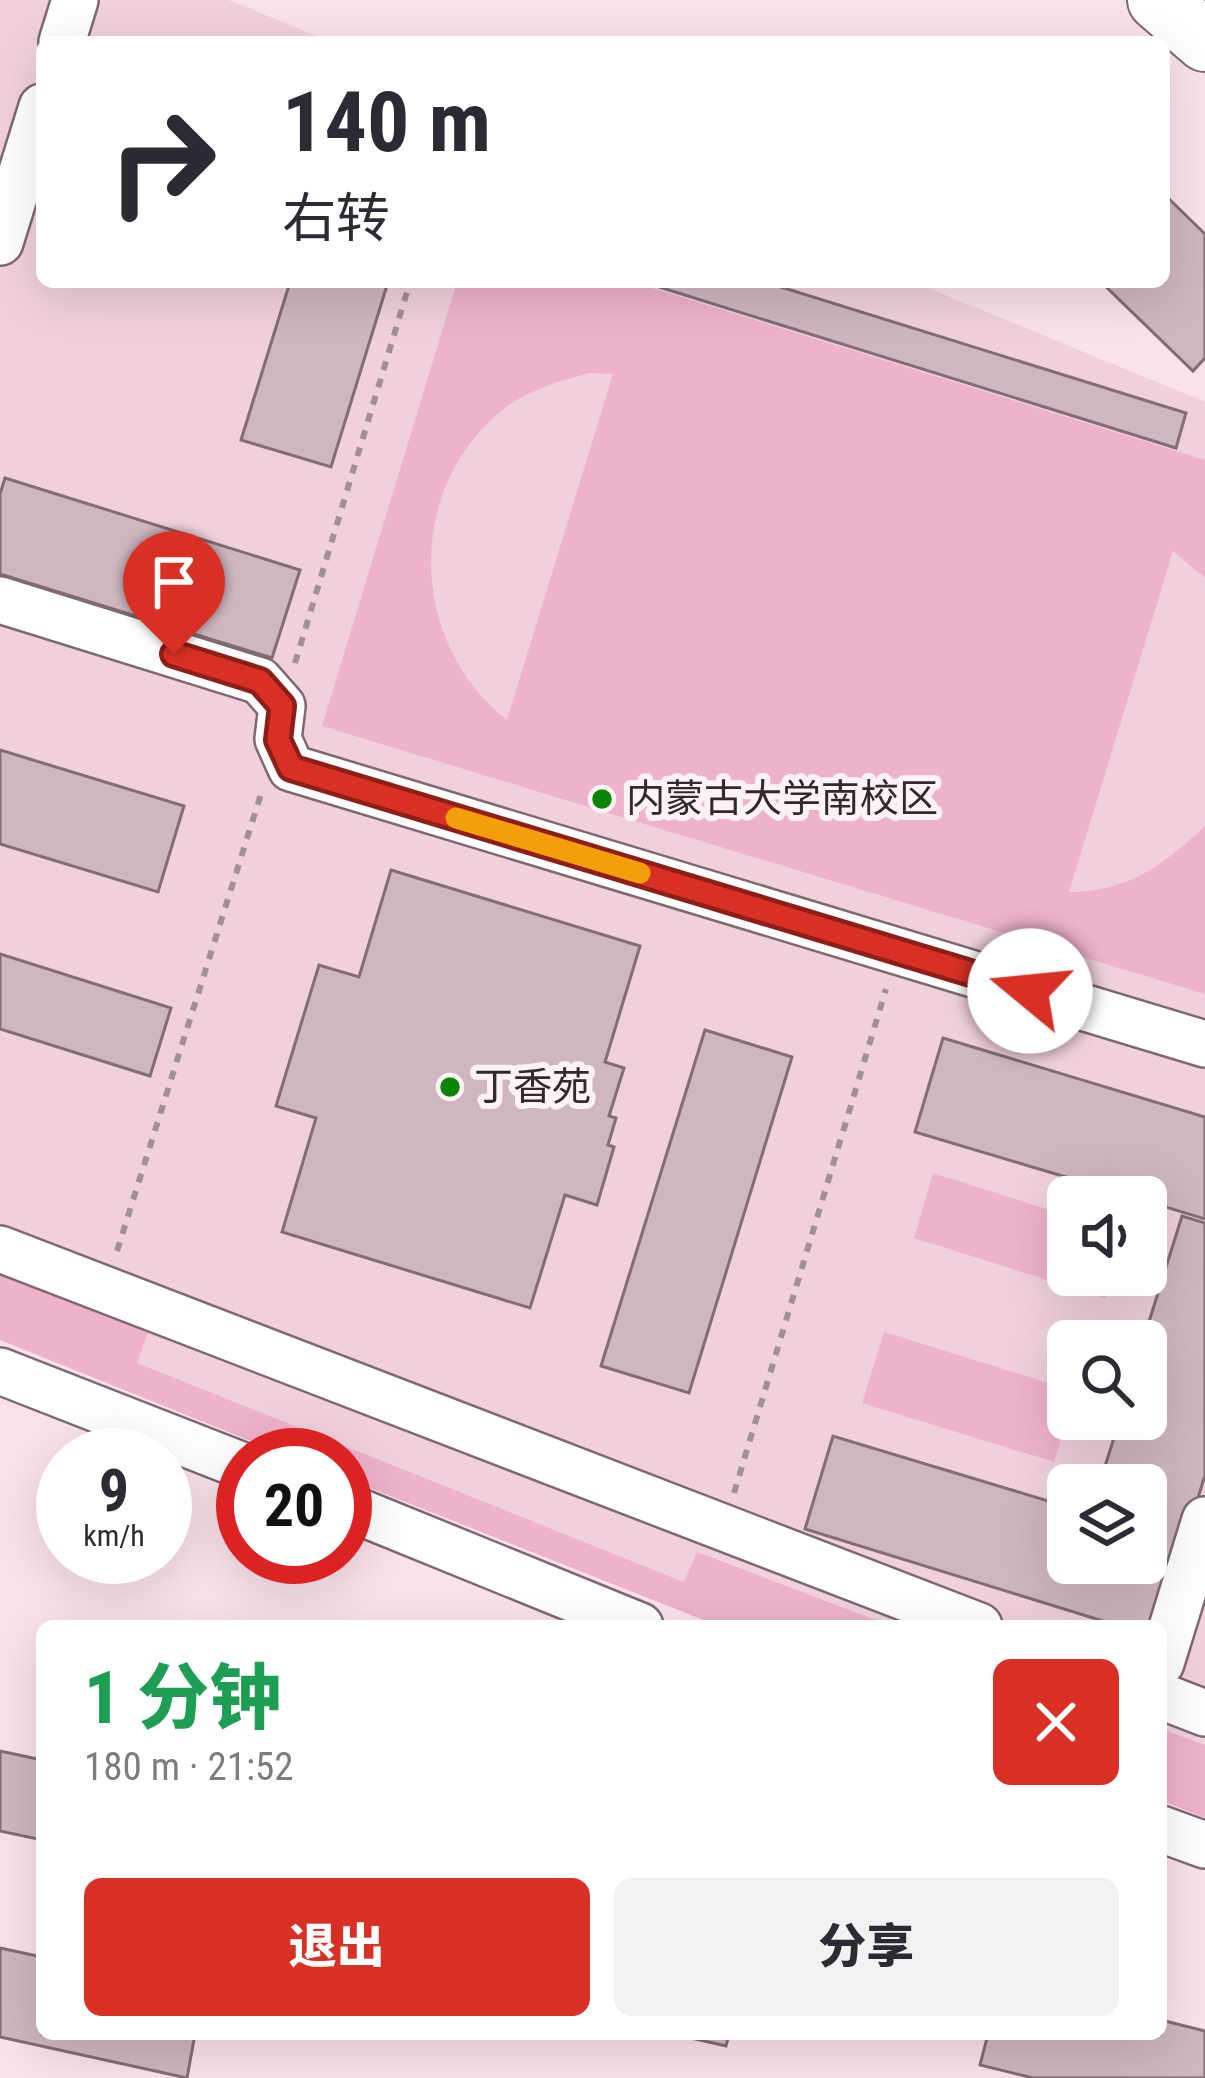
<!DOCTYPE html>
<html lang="zh">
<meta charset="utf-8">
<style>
body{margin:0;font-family:"Roboto Condensed","Noto Sans SC",sans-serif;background:#f2f2f3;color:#2b2b33;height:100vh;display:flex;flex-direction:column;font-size:45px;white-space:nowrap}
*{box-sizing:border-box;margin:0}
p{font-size:39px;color:#7c7c81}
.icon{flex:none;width:66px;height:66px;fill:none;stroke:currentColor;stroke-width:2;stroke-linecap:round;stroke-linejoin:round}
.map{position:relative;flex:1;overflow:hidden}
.sheet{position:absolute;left:36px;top:1620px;width:1131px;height:420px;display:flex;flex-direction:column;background:#fff;border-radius:18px;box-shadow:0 12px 48px #0002}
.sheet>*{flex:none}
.top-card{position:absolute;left:36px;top:36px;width:1134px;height:252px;border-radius:18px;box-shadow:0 12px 48px #0002;background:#fff;color:#2b2b33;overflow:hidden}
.fabs{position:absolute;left:1047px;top:1176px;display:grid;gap:24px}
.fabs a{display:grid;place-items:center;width:120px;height:120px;border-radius:18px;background:#fff;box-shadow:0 12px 48px #0002;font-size:60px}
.speed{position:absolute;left:36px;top:1428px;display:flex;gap:24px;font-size:60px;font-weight:700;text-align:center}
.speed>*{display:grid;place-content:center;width:156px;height:156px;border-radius:50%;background:#fff;box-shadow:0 12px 48px #0002;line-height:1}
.speed small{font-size:30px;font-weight:400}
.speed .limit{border:18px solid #d22;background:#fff;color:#111}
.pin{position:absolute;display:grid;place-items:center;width:102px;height:102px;color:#fff;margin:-123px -51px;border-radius:50% 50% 50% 0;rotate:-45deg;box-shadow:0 0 12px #0007}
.pin .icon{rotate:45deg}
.me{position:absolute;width:132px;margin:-66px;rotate:287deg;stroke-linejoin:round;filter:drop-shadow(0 0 9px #0008)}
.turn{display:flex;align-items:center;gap:42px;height:252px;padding:0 48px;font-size:54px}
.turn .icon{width:156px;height:156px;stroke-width:2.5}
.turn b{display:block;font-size:84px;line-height:102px}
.round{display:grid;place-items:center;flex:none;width:126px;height:126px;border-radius:18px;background:#f2f2f3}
.summary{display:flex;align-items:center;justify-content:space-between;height:204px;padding:0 48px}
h1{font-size:72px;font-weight:800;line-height:90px;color:#1e9e55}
.cta{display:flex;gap:24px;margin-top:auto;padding:24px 48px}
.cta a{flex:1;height:138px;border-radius:18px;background:#d93025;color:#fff;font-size:48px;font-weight:800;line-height:138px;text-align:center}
.cta a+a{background:#f2f2f3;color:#2b2b33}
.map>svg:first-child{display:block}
</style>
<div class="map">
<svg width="1205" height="2078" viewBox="0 0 1205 2078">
<rect width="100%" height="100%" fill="#fae1eb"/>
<path fill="#f0d0dd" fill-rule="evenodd" d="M0,0h229l102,42h-289v240h872l291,120v1416l-44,-18v-174h-442l-374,-148v-23h-59l-286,-115zM1068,1197h78v78h-78zM1068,1341h78v78h-78zM1068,1485h78v78h-78z"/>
<g fill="#eeb2cb" fill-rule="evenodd">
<path d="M457,282h176l572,178v118l-32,-27 -104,341c58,0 95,-27 136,-66v168l-883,-268zM589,373l24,1 -106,346c-99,-77 -103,-233 -2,-312 23,-18 56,-27 84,-35z"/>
<path d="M933,1173l135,43v59h45l-8,23 -191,-60z"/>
<path d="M0,1276l148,56 -11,31 547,219 13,-30 194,74h-172l-374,-148v-23h-59l-286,-115z"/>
<path d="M884,1332l184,57v29l-14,44 -192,-59z"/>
<path d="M1161,1729l44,16v73l-44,-18z"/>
</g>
<g fill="#cfb6c0" stroke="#836d76" stroke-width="3">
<path d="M1164,194l41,40v124l-12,13 -92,-89h63z"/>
<path d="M290,282h98l-57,185 -90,-27z"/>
<path d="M660,282h105l421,131 -10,35 -517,-161z"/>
<path d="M5,478l295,92 -28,88 -272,-84v-80z"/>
<path d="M0,750l184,56 -26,86 -158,-48z"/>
<path d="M391,870l249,76 -35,116 19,6 -15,48 7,2 -8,27 6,2 -17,58 -32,-10 -35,113 -248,-76 34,-114 -40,-12 43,-141 40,12z"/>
<path d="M0,954l171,54 -21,68 -150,-47z"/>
<path d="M705,1030l87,27 -103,336 -88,-27z"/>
<path d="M943,1038l262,79v102l-59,-18v-4h-13l-218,-65z"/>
<path d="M1182,1216l23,7v252l-46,151h-40l-314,-97 28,-93 235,71v56h78v-78h-47l21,-66h26l-3,-78z"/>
<path d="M0,1751l42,9v80l-42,-9z"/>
<path d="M0,1948l42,9v77h153l-8,44 -187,-41z"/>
<path d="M1161,2020l44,11v47h-172l-53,-13 8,-31h173z"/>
<path d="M673,2034h56l-3,12z"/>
</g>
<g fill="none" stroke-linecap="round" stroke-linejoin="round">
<defs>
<g id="minor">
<path d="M62,42l13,-42"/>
<path d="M0,242l42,-135"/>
<path d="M0,600l260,81 22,25 -4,33 13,29 914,276"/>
<path d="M0,1249l979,377"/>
<path d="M0,1371l243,95"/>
<path d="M345,1506l295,120"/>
<path d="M1161,1663l44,-143"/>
<path d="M1161,1696l44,17"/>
<path d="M1161,1829l44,16"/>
</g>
<path id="major" d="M1158,0l47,41"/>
</defs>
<use href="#minor" stroke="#7f6971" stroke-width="50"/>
<use href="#major" stroke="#7f6971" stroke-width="64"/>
<g stroke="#a29097" stroke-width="6" stroke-dasharray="9 9" stroke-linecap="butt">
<path d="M295,663l115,-381"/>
<path d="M117,1251l144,-457"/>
<path d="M734,1493l152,-504"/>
</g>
<use href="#minor" stroke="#fff" stroke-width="45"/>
<use href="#major" stroke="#fff" stroke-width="60"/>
</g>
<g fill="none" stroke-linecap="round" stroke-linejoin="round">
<defs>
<path id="route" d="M174,654l86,27 22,25 -4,34 13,28 739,223"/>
</defs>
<use href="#route" stroke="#8d1f18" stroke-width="30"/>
<use href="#route" stroke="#d93025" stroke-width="21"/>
<path stroke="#f59e0b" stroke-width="21" d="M456,818l184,55"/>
</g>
<g fill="#098503" stroke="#fdf3f7" stroke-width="4.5">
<circle cx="602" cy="799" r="12"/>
<circle cx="450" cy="1087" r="12"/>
</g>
<g text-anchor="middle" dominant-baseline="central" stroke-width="12" stroke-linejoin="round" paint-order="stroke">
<g font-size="39" fill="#32292d" stroke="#fdf3f7" text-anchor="start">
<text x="626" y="799">内蒙古大学南校区</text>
<text x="474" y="1087">丁香苑</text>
</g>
</g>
</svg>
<div class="fabs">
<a><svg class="icon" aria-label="sound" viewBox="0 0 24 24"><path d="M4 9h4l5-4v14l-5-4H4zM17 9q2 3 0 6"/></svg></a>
<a><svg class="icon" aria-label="search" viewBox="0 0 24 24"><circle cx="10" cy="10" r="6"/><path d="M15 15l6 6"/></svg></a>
<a><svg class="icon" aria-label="layers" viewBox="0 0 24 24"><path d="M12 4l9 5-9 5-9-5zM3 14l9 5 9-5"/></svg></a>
</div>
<div class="speed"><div>9<small>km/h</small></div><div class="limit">20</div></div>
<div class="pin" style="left:174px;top:654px;background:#d93025"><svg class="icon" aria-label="arrive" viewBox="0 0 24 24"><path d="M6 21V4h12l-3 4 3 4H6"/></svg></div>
<svg class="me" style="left:1030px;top:991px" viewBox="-20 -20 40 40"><circle r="19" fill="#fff"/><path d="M0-13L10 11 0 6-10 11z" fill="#d93025"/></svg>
<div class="top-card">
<div class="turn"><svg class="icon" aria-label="right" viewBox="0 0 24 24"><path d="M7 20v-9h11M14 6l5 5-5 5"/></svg><div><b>140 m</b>右转</div></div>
</div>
<section class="sheet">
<div class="summary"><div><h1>1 分钟</h1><p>180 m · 21:52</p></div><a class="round" style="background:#d93025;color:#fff"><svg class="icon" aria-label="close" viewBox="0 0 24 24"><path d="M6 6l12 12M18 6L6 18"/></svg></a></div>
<div class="cta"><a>退出</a><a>分享</a></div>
</section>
</div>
